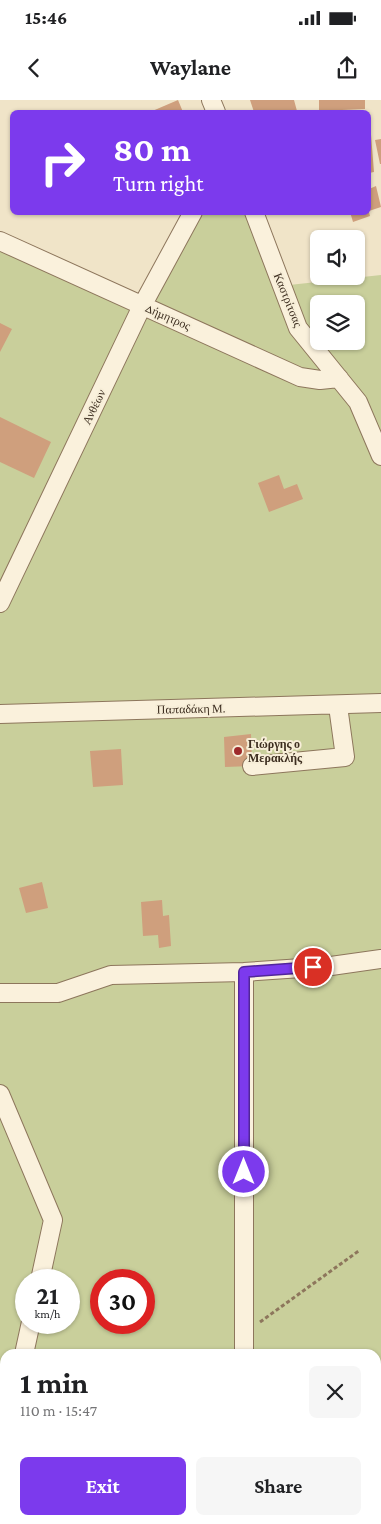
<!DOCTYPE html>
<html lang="en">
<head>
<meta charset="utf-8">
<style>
	body { margin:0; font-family:"Crimson Pro",serif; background:#f6f6f6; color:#202124; height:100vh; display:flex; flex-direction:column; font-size:19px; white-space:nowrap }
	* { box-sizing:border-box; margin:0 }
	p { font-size:16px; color:#757577 }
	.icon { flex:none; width:28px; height:28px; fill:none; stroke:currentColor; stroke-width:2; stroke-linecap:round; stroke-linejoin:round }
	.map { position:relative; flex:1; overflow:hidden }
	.details { position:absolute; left:0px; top:1249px; width:381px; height:176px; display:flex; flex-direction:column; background:#fff; border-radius:15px 15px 0 0; box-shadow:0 1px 4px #0004 }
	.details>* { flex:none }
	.banner { position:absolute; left:10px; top:10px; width:361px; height:105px; border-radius:8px; box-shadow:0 1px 4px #0004; background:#7c3aed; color:#fff; overflow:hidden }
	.buttons { position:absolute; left:310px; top:130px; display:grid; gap:10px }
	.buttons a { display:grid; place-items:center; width:55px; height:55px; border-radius:8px; background:#fff; box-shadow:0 1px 4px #0004; font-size:25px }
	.speed { position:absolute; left:15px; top:1169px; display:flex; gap:10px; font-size:25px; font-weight:700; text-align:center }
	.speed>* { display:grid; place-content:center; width:65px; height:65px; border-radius:50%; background:#fff; box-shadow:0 1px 4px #0004; line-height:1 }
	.speed small { font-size:12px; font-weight:400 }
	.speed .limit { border:8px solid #d22; background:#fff; color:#111 }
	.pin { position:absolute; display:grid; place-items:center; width:42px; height:42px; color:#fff; margin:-21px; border:2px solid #fff; border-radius:50%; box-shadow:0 1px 5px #0007 }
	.me { position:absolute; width:55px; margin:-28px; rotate:0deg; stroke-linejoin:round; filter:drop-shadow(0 0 4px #0008) }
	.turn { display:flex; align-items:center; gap:18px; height:105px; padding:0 20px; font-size:22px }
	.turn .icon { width:65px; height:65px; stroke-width:2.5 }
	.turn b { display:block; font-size:35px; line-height:42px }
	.round { display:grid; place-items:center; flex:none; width:52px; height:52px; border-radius:8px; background:#f6f6f6 }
	.headline { display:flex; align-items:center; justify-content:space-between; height:85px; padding:0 20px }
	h1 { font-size:30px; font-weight:700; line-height:38px }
	.primary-button { display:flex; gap:10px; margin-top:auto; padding:10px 20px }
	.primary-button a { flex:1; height:58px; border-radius:8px; background:#7c3aed; color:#fff; font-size:20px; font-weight:700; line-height:58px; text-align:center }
	.primary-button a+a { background:#f6f6f6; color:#202124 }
	.status { display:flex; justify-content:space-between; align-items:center; height:35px; padding:0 25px; background:#fff; direction:ltr }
	.status svg { height:14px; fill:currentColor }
	header { display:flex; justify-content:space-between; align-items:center; height:65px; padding:0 20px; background:#fff; font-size:22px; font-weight:700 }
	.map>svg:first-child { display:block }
	.green { fill:#c9cf9b; fill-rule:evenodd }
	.building { fill:#cf9f7d }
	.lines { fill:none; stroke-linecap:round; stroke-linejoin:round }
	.minor-casing { stroke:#8d765c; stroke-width:20 }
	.path { stroke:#8d765c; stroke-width:3; stroke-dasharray:4 2.5; stroke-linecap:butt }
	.minor { stroke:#faf1dc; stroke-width:18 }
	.route-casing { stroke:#51269a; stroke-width:12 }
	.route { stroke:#7c3aed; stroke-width:9 }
	.poi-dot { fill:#9e2a2b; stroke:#f7eed8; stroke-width:2 }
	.labels { text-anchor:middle; stroke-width:4; stroke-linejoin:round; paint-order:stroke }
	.street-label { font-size:12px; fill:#3d2e20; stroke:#f7eed8 }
	.poi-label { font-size:12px; font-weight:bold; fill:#3d2e20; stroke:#f7eed8; text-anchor:start }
</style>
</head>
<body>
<div class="status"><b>15:46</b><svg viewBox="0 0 49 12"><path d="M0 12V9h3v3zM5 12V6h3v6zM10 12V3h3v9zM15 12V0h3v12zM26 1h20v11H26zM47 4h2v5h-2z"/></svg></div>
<header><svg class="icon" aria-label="back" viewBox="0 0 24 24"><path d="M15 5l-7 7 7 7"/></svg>Waylane<svg class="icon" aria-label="share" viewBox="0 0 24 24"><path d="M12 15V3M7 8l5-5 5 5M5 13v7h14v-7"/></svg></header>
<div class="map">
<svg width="381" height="1424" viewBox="0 0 381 1424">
	<rect width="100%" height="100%" fill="#f0e4c8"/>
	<path class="green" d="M194,113H252L280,186L381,175V1424H0V136L144,204ZM319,204H356V241H319ZM26,1180H69V1222H26ZM101,1180H144V1222H101ZM5,1254H376V1420H5Z"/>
	<path class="building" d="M178,0L183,12H150Z
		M250,0H294L297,11L254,12Z
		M319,0H365V9L319,11Z
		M369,22H370L374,72L369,73Z
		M381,39V64H380L375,40Z
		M376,86L381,107L369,111V89Z
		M350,112H369L370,116L353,122Z
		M0,223L12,229L0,252Z
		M0,317L51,342L34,378L0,362Z
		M279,375L284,389L297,384L303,399L269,412L258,383Z
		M251,634L252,666L225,667L224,637Z
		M121,649L123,685L93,687L90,651Z
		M42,782L48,808L26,813L19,788Z
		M162,800L163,816L169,815L171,846L159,848L158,835L143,836L141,802Z"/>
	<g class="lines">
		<g class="minor-casing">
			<path id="minor" d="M211,0L216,12
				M254,112L298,228L358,302L381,356
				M0,141L300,277L320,280L339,278
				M0,503L142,206L193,112
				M0,614L381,603
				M252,666L345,657L338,606
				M244,872V1254
				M0,893H58L111,875L244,872L331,866L381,859
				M0,994L53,1120L40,1180
				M24,1254L31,1222
				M0,1285L5,1286
				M0,1312L5,1305
				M240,1424V1420"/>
		</g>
		<path class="path" d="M260,1222L360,1150
			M376,1417L381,1408
			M373,1424L375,1420"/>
		<use href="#minor" class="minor"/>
	</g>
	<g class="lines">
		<g class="route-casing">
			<path id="route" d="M244,1072V872L313,867"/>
		</g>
		<use href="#route" class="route"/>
	</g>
	<circle class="poi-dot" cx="238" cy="651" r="5"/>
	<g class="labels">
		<g class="street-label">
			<text transform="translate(288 200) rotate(68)" y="4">Καστρίτσας</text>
			<text transform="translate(168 217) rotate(24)" y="4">Δήμητρος</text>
			<text transform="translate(94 307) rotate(-64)" y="4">Ανθέων</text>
			<text transform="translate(191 609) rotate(-1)" y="4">Παπαδάκη Μ.</text>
		</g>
		<g class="poi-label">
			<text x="248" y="648">Γιώργης ο<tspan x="248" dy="14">Μερακλής</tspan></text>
		</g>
	</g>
</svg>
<div class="buttons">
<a><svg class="icon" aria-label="sound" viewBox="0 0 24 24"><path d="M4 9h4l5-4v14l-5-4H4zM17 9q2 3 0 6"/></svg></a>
<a><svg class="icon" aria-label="layers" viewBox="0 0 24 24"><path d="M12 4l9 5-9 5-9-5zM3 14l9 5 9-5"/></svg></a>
</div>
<div class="speed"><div>21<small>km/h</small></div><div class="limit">30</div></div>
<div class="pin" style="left:313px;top:867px;background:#d93025"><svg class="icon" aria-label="arrive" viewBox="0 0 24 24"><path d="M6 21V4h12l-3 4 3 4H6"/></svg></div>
<svg class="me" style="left:244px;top:1072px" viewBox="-20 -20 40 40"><circle r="17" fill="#7c3aed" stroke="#fff" stroke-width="3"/><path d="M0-11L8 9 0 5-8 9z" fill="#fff"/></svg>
<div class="banner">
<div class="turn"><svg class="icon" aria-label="right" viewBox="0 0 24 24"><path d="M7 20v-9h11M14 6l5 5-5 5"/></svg><div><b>80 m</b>Turn right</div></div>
</div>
<section class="details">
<div class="headline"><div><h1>1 min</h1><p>110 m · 15:47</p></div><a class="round"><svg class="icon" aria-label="close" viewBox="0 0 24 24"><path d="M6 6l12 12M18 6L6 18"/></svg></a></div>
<div class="primary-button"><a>Exit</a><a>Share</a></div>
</section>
</div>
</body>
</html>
